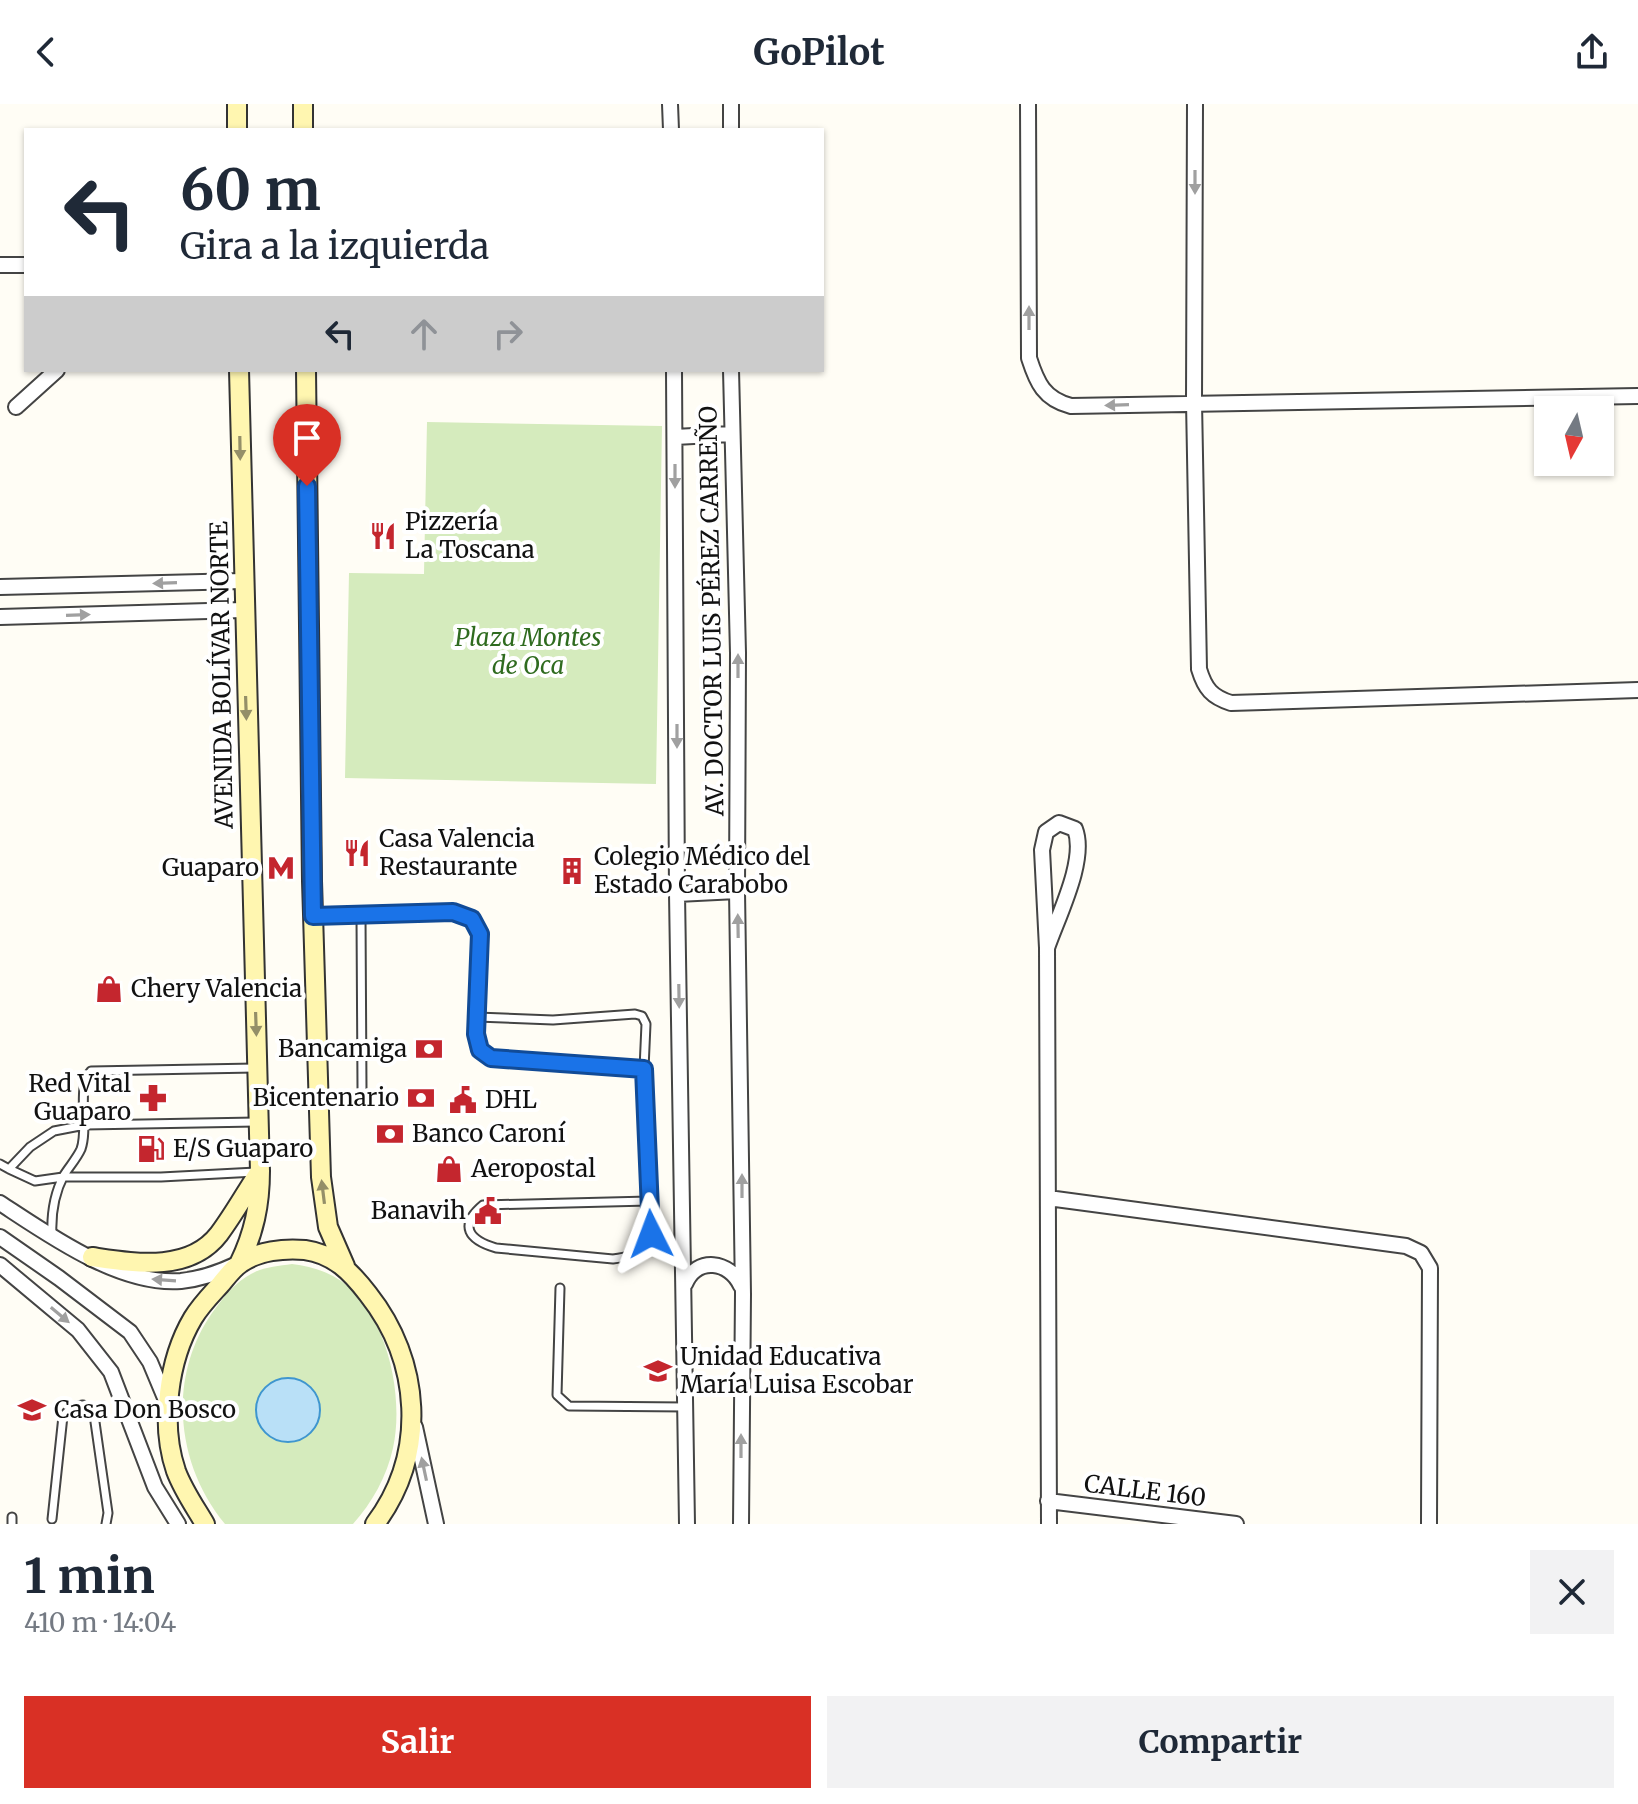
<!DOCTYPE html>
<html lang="es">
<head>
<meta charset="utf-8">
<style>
	body { margin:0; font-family:Merriweather,serif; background:#f2f2f3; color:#1f2937; height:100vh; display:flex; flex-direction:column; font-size:30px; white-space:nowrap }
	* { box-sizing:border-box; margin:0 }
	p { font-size:26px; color:#747a83 }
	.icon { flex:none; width:44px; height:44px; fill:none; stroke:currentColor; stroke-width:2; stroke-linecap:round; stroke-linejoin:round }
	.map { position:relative; height:1420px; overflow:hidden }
	.drawer { display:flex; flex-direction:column; background:#fff; flex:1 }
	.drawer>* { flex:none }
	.top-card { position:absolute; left:24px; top:24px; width:800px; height:244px; border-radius:0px; box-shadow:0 2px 6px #0004; background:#fff; color:#1f2937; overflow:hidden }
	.needle { width:52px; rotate:188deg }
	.buttons { position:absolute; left:1534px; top:292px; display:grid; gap:16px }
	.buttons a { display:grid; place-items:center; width:80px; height:80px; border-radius:0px; background:#fff; box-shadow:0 2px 6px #0004; font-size:40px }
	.pin { position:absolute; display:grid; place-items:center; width:68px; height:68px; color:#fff; margin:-82px -34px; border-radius:50% 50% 50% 0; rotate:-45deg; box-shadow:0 0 8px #0007 }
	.pin .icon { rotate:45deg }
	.me { position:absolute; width:88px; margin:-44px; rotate:357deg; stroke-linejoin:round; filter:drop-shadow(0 0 6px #0008) }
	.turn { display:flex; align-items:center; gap:28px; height:168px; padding:0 24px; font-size:36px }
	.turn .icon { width:104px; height:104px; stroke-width:2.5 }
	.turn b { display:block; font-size:56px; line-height:68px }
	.lanes { display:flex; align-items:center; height:76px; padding:0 24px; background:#0003; justify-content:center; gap:40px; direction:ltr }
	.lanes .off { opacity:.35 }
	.round { display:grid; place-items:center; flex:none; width:84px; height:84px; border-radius:0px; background:#f2f2f3 }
	.headline { display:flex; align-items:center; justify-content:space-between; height:136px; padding:0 24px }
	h1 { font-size:48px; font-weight:700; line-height:60px }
	.cta { display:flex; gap:16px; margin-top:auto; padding:16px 24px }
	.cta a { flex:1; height:92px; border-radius:0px; background:#d93025; color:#fff; font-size:32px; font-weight:700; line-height:92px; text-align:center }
	.cta a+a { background:#f2f2f3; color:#1f2937 }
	header { display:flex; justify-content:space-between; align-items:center; height:104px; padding:0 24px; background:#fff; font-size:36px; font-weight:700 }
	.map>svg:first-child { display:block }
	.green { fill:#d5ebbd }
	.water { fill:#b9e0f7; stroke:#3f96cf; stroke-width:2 }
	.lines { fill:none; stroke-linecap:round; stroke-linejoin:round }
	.lane-casing { stroke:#444; stroke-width:11 }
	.street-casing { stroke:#444; stroke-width:18 }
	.secondary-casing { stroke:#333; stroke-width:22 }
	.lane { stroke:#fff; stroke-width:7 }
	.street { stroke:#fff; stroke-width:14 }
	.secondary { stroke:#fff6b0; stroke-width:18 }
	.oneway { fill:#a0a0a0 }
	.oneway2 { fill:#948f68 }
	.route-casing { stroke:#114b97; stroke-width:20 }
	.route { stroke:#1a73e8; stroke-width:14 }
	.labels { text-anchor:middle; stroke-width:8; stroke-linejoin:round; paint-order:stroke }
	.poi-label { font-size:24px; fill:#111; stroke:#fff; text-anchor:start }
	.street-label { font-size:24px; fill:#111; stroke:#fff }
	.park-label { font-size:24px; font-style:italic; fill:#2f6b1f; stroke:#fff }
</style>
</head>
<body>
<header><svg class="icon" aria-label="back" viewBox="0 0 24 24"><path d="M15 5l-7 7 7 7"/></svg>GoPilot<svg class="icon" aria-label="share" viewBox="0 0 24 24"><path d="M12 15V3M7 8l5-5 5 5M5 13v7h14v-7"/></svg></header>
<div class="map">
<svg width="1638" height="1420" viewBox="0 0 1638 1420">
	<rect width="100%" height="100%" fill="#fffdf5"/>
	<path class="green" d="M427,318L662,322L656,680L345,674L349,469L424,470Z
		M292,1160C307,1162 320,1165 333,1172C386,1201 405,1290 393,1344C387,1372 372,1399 353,1420H225C176,1361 167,1274 212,1209C222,1195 235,1178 251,1170C263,1163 278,1162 292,1160Z"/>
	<path class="water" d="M256 1306a32 32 0 1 1 64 0a32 32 0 1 1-64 0Z"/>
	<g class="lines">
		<g class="lane-casing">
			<path id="lane" d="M313,812L453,808L472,815L480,830L476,930L480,946L491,954L644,965L651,1112C651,1143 644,1151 613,1155L496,1144C469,1136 458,1122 483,1101L649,1097
				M361,812L362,984
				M477,913L553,916L635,910L642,912L646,920L644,965
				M0,1060L9,1065L30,1043L54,1027L85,1021L256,1018
				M9,1065L35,1077L63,1073H161L256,1068
				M52,1131C51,1110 54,1090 64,1071C69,1063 77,1054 81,1045C89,1023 76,982 91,967L255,964
				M560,1184L557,1291L569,1302L686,1303
				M12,1413V1420
				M52,1415L63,1312L72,1303L83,1301L94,1311L108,1409L106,1420"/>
		</g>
		<g class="street-casing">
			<path id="street" d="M670,0L671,26
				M731,0V26
				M1028,0L1029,254C1037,279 1044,295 1071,302L1638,292
				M1195,0L1194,298L1199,565C1205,585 1212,593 1231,599L1638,586
				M0,161H26
				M674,266L677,790L687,1420
				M731,266L738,549L737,787L743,1190L741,1420
				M16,303L57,266
				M675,333L731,330
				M0,483L243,477
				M0,513L243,506
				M677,790L737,787
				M1047,844C1058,812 1087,756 1075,725L1059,719L1046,728L1042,746L1047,844L1049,1420
				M1048,1094L1406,1142L1421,1149L1430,1164L1429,1420
				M0,1099C49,1131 120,1182 181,1177C200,1175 218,1169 235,1161
				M0,1133L59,1174L130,1228L150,1258L168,1301
				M0,1161L78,1226L111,1268L155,1383L178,1420
				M685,1180C697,1152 730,1157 741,1182
				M415,1323L436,1420
				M1048,1397L1236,1420"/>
		</g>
		<g class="secondary-casing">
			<path id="secondary" d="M237,0V26
				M303,0V26
				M239,266L260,1067C260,1101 254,1129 239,1160
				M306,266L312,777L321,1073L328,1123L345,1162
				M92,1153C134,1159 189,1169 219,1130C234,1110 246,1088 260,1067
				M205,1420C195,1403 183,1386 176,1367C160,1320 168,1256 193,1214C201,1201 210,1192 220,1181C226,1174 233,1164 241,1159C258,1147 284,1144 305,1146C334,1150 351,1168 368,1190C421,1257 428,1349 375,1420"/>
		</g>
		<use href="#lane" class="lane"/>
		<use href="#street" class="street"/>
		<use href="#secondary" class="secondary"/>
	</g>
	<defs><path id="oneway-solid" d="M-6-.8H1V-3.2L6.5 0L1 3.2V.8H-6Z" transform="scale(2)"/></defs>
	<g class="oneway">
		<use href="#oneway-solid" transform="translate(1195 78) rotate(90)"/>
		<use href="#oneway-solid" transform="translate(1029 214) rotate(-90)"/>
		<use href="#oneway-solid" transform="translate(1117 301) rotate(178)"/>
		<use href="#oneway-solid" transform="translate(675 372) rotate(90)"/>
		<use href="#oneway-solid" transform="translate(165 479) rotate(178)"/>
		<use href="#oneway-solid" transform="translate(78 511) rotate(-2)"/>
		<use href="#oneway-solid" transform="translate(738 562) rotate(-90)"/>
		<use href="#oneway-solid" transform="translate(677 632) rotate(90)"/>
		<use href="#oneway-solid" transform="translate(738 822) rotate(-91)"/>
		<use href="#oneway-solid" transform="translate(679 892) rotate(89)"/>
		<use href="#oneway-solid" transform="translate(742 1082) rotate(-90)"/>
		<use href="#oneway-solid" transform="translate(164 1176) rotate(-176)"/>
		<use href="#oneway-solid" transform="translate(60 1211) rotate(40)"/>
		<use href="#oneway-solid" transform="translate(741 1342) rotate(-90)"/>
		<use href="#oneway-solid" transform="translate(424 1365) rotate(-102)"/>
	</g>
	<g class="oneway2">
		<use href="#oneway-solid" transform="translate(240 344) rotate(89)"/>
		<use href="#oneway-solid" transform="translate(246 604) rotate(88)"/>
		<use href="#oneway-solid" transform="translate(256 920) rotate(88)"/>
		<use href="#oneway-solid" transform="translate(323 1088) rotate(-97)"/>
	</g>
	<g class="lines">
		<g class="route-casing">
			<path id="route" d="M307,382L313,812L453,808L472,815L480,830L476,930L480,946L491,954L644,965L651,1130"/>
		</g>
		<use href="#route" class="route"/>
	</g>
	<defs>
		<g id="restaurant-bare" transform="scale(2.16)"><path d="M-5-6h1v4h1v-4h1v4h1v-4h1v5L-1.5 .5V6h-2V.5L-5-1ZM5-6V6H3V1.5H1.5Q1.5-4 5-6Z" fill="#c4262e" stroke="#fff" stroke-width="2.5" paint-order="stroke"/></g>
		<g id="metro-bare" transform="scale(2.16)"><path d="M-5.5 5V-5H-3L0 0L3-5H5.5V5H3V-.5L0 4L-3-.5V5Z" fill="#c4262e" stroke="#fff" stroke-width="2.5" paint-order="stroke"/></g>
		<g id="building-bare" transform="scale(2.16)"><path d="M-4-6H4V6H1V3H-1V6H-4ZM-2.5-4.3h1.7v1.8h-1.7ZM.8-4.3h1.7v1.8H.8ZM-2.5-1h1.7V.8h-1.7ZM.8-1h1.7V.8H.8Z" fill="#c4262e" stroke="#fff" stroke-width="2.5" paint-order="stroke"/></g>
		<g id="shop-bare" transform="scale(2.16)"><path d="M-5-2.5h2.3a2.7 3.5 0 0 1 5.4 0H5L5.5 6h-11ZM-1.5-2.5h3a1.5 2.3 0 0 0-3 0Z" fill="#c4262e" stroke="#fff" stroke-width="2.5" paint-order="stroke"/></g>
		<g id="bank-bare" transform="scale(2.16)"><path d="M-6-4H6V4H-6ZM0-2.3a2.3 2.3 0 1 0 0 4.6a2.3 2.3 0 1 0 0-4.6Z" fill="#c4262e" stroke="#fff" stroke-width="2.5" paint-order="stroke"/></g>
		<g id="pharmacy-bare" transform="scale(2.16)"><path d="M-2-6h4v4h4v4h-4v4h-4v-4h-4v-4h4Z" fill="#c4262e" stroke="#fff" stroke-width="2.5" paint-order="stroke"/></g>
		<g id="civic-bare" transform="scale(2.16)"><path d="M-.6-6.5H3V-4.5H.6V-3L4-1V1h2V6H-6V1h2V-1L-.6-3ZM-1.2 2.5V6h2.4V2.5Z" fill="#c4262e" stroke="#fff" stroke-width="2.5" paint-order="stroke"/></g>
		<g id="fuel-bare" transform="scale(2.16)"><path d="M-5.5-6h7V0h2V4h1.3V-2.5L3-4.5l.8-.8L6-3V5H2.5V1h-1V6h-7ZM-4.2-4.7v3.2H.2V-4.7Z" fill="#c4262e" stroke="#fff" stroke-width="2.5" paint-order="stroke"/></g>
		<g id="school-bare" transform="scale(2.16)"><path d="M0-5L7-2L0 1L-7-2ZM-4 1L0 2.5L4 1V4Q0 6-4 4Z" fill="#c4262e" stroke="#fff" stroke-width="2.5" paint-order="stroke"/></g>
	</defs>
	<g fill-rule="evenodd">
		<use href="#restaurant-bare" x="383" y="432"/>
		<use href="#restaurant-bare" x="357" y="749"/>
		<use href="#metro-bare" x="281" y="764"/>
		<use href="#building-bare" x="572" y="767"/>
		<use href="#shop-bare" x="109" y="885"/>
		<use href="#bank-bare" x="429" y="945"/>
		<use href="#pharmacy-bare" x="153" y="994"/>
		<use href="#bank-bare" x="421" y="994"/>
		<use href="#civic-bare" x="463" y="996"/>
		<use href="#bank-bare" x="390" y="1030"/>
		<use href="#fuel-bare" x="151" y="1045"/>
		<use href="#shop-bare" x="449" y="1065"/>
		<use href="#civic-bare" x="488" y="1107"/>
		<use href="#school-bare" x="658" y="1267"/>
		<use href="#school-bare" x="32" y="1306"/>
	</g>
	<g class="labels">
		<g class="poi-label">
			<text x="405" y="426">Pizzería<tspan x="405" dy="28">La Toscana</tspan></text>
			<text x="379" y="743">Casa Valencia<tspan x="379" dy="28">Restaurante</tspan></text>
			<text x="594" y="761">Colegio Médico del<tspan x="594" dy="28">Estado Carabobo</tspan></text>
			<text x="259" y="772" text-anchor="end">Guaparo</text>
			<text x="131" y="893">Chery Valencia</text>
			<text x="407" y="953" text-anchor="end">Bancamiga</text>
			<text x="131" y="988" text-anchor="end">Red Vital<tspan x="131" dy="28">Guaparo</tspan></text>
			<text x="399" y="1002" text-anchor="end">Bicentenario</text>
			<text x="485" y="1004">DHL</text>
			<text x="412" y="1038">Banco Caroní</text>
			<text x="173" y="1053">E/S Guaparo</text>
			<text x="471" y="1073">Aeropostal</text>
			<text x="466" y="1115" text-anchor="end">Banavih</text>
			<text x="680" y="1261">Unidad Educativa<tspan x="680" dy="28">María Luisa Escobar</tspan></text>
			<text x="54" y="1314">Casa Don Bosco</text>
		</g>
		<g class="street-label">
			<text transform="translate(712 507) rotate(-91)" y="8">AV. DOCTOR LUIS PÉREZ CARREÑO</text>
			<text transform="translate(222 571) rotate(-91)" y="8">AVENIDA BOLÍVAR NORTE</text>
			<text transform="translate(1145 1387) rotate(7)" y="8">CALLE 160</text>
		</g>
		<g class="park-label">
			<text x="528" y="542">Plaza Montes<tspan x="528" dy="28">de Oca</tspan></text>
		</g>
	</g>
</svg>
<div class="buttons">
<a><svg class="needle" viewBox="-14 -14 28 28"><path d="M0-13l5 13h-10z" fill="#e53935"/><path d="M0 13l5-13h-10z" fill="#747a83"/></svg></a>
</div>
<div class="pin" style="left:307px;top:382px;background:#d93025"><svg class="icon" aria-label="arrive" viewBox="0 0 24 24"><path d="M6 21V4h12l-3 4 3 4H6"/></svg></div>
<svg class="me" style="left:651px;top:1130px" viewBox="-20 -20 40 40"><path d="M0-17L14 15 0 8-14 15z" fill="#1a73e8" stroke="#fff" stroke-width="4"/></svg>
<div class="top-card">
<div class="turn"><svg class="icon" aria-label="left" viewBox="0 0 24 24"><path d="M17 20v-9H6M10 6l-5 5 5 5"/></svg><div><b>60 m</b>Gira a la izquierda</div></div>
<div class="lanes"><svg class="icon" aria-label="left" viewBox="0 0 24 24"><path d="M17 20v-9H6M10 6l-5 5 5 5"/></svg><svg class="icon off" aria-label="ahead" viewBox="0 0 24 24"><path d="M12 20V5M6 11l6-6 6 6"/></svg><svg class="icon off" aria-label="right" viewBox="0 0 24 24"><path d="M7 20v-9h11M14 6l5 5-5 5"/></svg></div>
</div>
</div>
<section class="drawer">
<div class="headline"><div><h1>1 min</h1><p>410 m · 14:04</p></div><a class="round"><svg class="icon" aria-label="close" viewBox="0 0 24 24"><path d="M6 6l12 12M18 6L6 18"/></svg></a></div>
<div class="cta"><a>Salir</a><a>Compartir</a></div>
</section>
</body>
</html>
